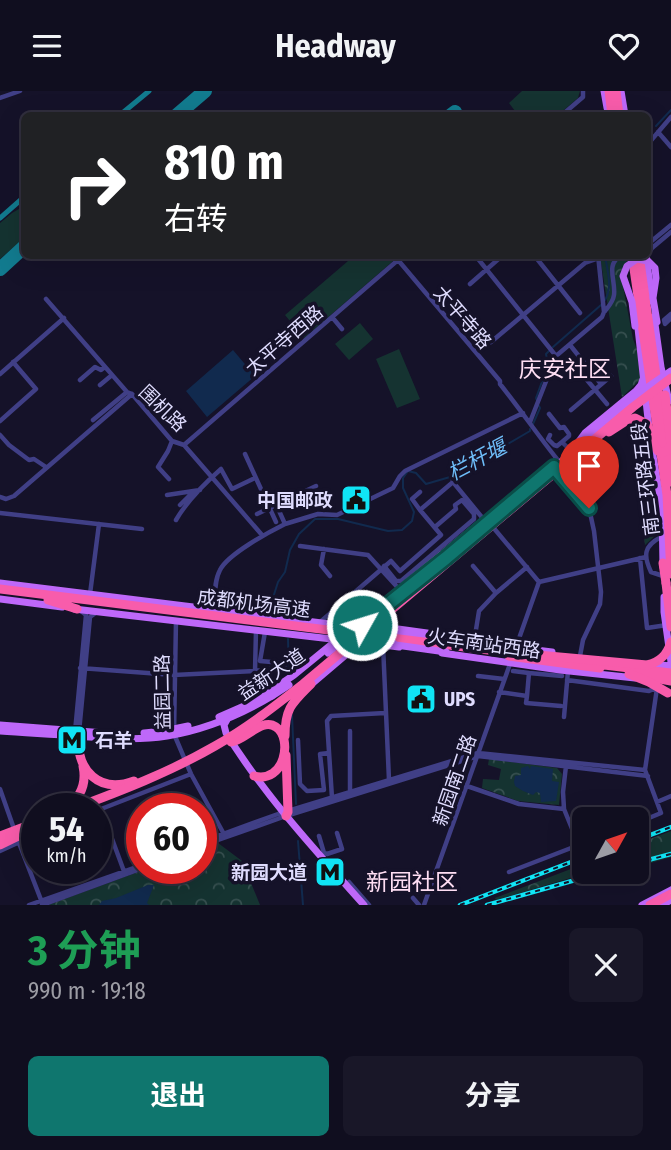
<!DOCTYPE html>
<html lang="zh">
<head>
<meta charset="utf-8">
<style>
	body { margin:0; font-family:"Fira Sans Condensed","Noto Sans SC",sans-serif; background:#191728; color:#f1f3f6; height:100vh; display:flex; flex-direction:column; font-size:26px; white-space:nowrap }
	* { box-sizing:border-box; margin:0 }
	p { font-size:23px; color:#9c9ca4 }
	.icon { flex:none; width:38px; height:38px; fill:none; stroke:currentColor; stroke-width:2; stroke-linecap:round; stroke-linejoin:round }
	.map { position:relative; height:814px; overflow:hidden }
	.drawer { display:flex; flex-direction:column; background:#100e1f; flex:1 }
	.drawer>* { flex:none }
	.hud { position:absolute; left:21px; top:21px; width:630px; height:147px; border-radius:10px; box-shadow:0 7px 28px #0002,0 0 0 2px #302e3d; background:#202124; color:#fff; overflow:hidden }
	.needle { width:46px; rotate:50deg }
	.tools { position:absolute; left:572px; top:716px; display:grid; gap:14px }
	.tools a { display:grid; place-items:center; width:77px; height:77px; border-radius:10px; background:#100e1f; box-shadow:0 7px 28px #0002,0 0 0 2px #302e3d; font-size:35px }
	.speed { position:absolute; left:21px; top:702px; display:flex; gap:14px; font-size:35px; font-weight:700; text-align:center }
	.speed>* { display:grid; place-content:center; width:91px; height:91px; border-radius:50%; background:#100e1f; box-shadow:0 7px 28px #0002,0 0 0 2px #302e3d; line-height:1 }
	.speed small { font-size:18px; font-weight:400 }
	.speed .limit { border:10px solid #d22; background:#fff; color:#111 }
	.pin { position:absolute; display:grid; place-items:center; width:60px; height:60px; color:#fff; margin:-72px -30px; border-radius:50% 50% 50% 0; rotate:-45deg; box-shadow:0 0 7px #0007 }
	.pin .icon { rotate:45deg }
	.me { position:absolute; width:77px; margin:-38px; rotate:51deg; stroke-linejoin:round; filter:drop-shadow(0 0 5px #0008) }
	.turn { display:flex; align-items:center; gap:24px; height:147px; padding:0 28px; font-size:32px }
	.turn .icon { width:91px; height:91px; stroke-width:2.5 }
	.turn b { display:block; font-size:49px; line-height:60px }
	.round { display:grid; place-items:center; flex:none; width:74px; height:74px; border-radius:10px; background:#191728 }
	.head { display:flex; align-items:center; justify-content:space-between; height:119px; padding:0 28px }
	h1 { font-size:42px; font-weight:700; line-height:52px; color:#1e9e55 }
	.action { display:flex; gap:14px; margin-top:auto; padding:14px 28px }
	.action a { flex:1; height:80px; border-radius:10px; background:#0f766e; color:#fff; font-size:28px; font-weight:700; line-height:80px; text-align:center }
	.action a+a { background:#191728; color:#f1f3f6 }
	header { display:flex; justify-content:space-between; align-items:center; height:91px; padding:0 28px; background:#100e1f; font-size:32px; font-weight:700 }
	.map>svg:first-child { display:block }
	.grass { fill:#153331 }
	.park { fill:url(#park-crowns) }
	.water { fill:#112a4e }
	.lines { fill:none; stroke-linecap:round; stroke-linejoin:round }
	.stream { stroke:#112a4e; stroke-width:2 }
	.taxiway { stroke:#127b8f; stroke-width:5 }
	.runway { stroke:#127b8f; stroke-width:14 }
	.minor { stroke:#403f86; stroke-width:4.5 }
	.major { stroke:#be68f9; stroke-width:7 }
	.highway { stroke:#f85cab; stroke-width:9 }
	.rail-casing { stroke:#10e4f5; stroke-width:4.5 }
	.rail { stroke:#151229; stroke-width:2; stroke-dasharray:5; stroke-linecap:butt }
	.major-bridge { stroke:#be68f9; stroke-width:7 }
	.highway-bridge { stroke:#f85cab; stroke-width:9 }
	.route-casing { stroke:#0a4d48; stroke-width:18 }
	.route { stroke:#0f766e; stroke-width:12 }
	.labels { text-anchor:middle; stroke-width:7; stroke-linejoin:round; paint-order:stroke }
	.street-label { font-size:19px; fill:#dfdcfe; stroke:#151229 }
	.poi-label { font-size:19px; font-weight:bold; fill:#dfdcfe; stroke:#151229; text-anchor:end }
	.water-label { font-size:21px; font-style:italic; fill:#6ebdf9; stroke:#151229 }
	.quarter-label { font-size:23px; fill:#fedef3; stroke:#151229 }
</style>
</head>
<body>
<header><svg class="icon" aria-label="menu" viewBox="0 0 24 24"><path d="M4 6h16M4 12h16M4 18h16"/></svg>Headway<svg class="icon" aria-label="heart" viewBox="0 0 24 24"><path d="M12 20l-8-8c-3-5 5-10 8-4 3-6 11-1 8 4z"/></svg></header>
<div class="map">
<svg width="671" height="814" viewBox="0 0 671 814">
	<defs>
		<pattern id="park-crowns" width="20" height="18" patternUnits="userSpaceOnUse" patternTransform="scale(1.75)"><rect width="20" height="18" fill="#153331"/><path d="M2 6a3 3 0 1 1 6 0M12 15a3 3 0 1 1 6 0" fill="none" stroke="#375050"/></pattern>
	</defs>
	<rect width="100%" height="100%" fill="#151229"/>
	<path class="grass" d="M522,0H580L578,7L558,24H518L509,12Z
		M24,115V147L0,168V132L12,122Z
		M355,164L395,165L392,171L304,247L285,224Z
		M360,232L373,248L349,269L335,253Z
		M399,258L420,308L397,317L376,268Z"/>
	<path class="park" d="M600,165H626L627,171L621,185L633,248L637,259L641,288L622,306Z
		M647,352L660,440L645,454L635,356Z
		M489,668L557,677L562,683L559,714L518,710L482,697L483,688L499,689L501,678L488,674Z
		M671,740V766L637,776V753Z
		M218,752L242,770L260,814H48L149,777H201V758Z
		M584,773V780L621,781L576,794L574,786L496,809L495,807Z"/>
	<path class="water" d="M233,259L255,285L207,326L186,300Z
		M528,675L530,678L531,675L553,678L552,690L559,691L556,710L541,711L540,702L536,701L533,704L523,700L515,695L514,691L515,685L521,684V677Z
		M148,794H154L147,812L149,814H99L102,810L116,807Z"/>
	<g class="lines">
		<path class="stream" d="M656,35L671,19
			M648,45L652,40
			M605,164C607,179 613,196 605,209
			M553,256L601,214
			M537,310L536,307L548,274L546,263L549,260
			M533,333L540,317L539,315
			M455,384L530,340V338
			M281,522L272,510L278,491L285,481L290,459L299,443L315,428H338L388,440L402,439L412,430L414,421L403,397V387L408,380L416,382L426,393L450,386
			M288,548L289,583
			M292,624L296,713
			M298,750L303,814"/>
		<path class="taxiway" d="M120,24L149,0
			M446,24L448,22L452,21L455,24
			M0,127L24,106"/>
		<path class="runway" d="M177,24L205,0
			M451,24L455,21
			M0,178L24,156"/>
		<path class="minor" d="M0,7L20,0
			M562,24L583,6V0
			M658,41L671,56
			M648,53L671,26
			M648,153L671,134
			M648,163L652,157L671,141
			M475,164L556,265
			M534,164L580,222
			M398,169L500,290V293C520,318 537,343 557,368
			M470,193L503,164
			M46,208L127,301L132,303L172,350L184,354L262,444
			M605,220C609,215 613,211 614,204C616,189 605,174 621,164
			M671,223L664,229L665,233L671,227
			M332,226L342,238
			M491,251L585,172L599,167
			M570,254L601,293
			M0,283L64,227
			M582,283L607,313
			M80,289L95,276L101,279L105,276
			M100,294L112,284
			M571,319L611,285
			M549,323L560,337L564,336L569,343V345L562,351
			M93,329L127,301
			M0,330L36,298L13,271
			M530,331L556,265L602,226L604,221L598,164
			M0,344L9,354L29,369L34,368L46,376
			M550,344L548,348L554,354L557,355L562,351L569,358
			M184,354L398,169L397,166L399,164
			M245,363L276,431
			M557,379L589,417L594,440L601,501L600,513L583,549L580,565
			M452,381L453,391L485,430
			M169,388L158,376L168,360L172,350
			M420,401L412,408L420,419L453,391
			M167,404L200,399
			M0,406L6,408L14,405L132,303
			M180,414L193,401
			M0,422L142,438
			M257,423L316,395
			M176,429C187,410 205,392 221,378L232,398L255,387
			M285,433L318,423L337,424L393,397L400,385L405,380L523,322
			M492,435L539,491
			M661,446C644,455 643,464 651,481L663,485
			M300,455L368,464L399,498
			M324,458L321,474L330,485
			M640,467L647,537L667,534
			M384,475L396,490H401L474,428V423L462,409L455,414L456,418L435,436
			M473,475L496,502
			M539,491L646,466
			M90,503L99,433
			M214,518C215,505 214,490 220,479C228,463 269,441 285,433L276,413
			M176,529L174,643L191,683L225,745
			M319,532L391,470L400,480L441,444L420,419
			M256,539L255,580L258,607
			M265,541L260,570L283,572L286,563
			M474,551L479,520L496,502L527,476
			M383,554L389,689
			M516,556L539,491
			M80,577L174,584L255,580L285,576
			M513,580L529,582
			M478,585L504,588
			M567,589L649,600L656,597
			M499,601L527,605L529,582L562,585
			M527,605L526,612L561,615
			M564,626L568,580
			M350,640V701
			M75,641L86,524L81,520
			M79,641L90,526L97,521
			M298,649L300,693L307,700L324,699L320,663L329,662
			M566,675L563,701L564,718L579,755
			M467,695L519,713L564,718
			M0,698L19,752L43,814
			M332,707L327,630L331,625L385,622
			M657,711L671,705
			M101,718L125,783
			M96,720L191,683
			M637,732L661,722L645,679L657,597
			M319,745L324,762L327,763L342,758L337,742
			M201,751L278,723L478,662L645,679
			M201,755L286,725L478,665L648,685
			M0,760L37,743
			M509,781L584,752
			M349,791L369,814
			M413,807L419,814
			M29,814L142,774
			M42,814L143,777
			M424,814L510,573"/>
		<path class="major" d="M604,0L607,17
			M621,0L625,24
			M646,164L652,210
			M654,226L661,276L669,310
			M637,228L649,337
			M579,350L585,342L636,300L641,294L643,288
			M651,353L662,417L663,476
			M485,435L608,331
			M0,492L354,536
			M664,506V521L671,571
			M0,508L62,516
			M381,513L486,427
			M384,517L452,463
			M74,518L340,549
			M366,538L552,561
			M352,550L399,556
			M442,562L560,579L635,587
			M651,573L671,575
			M308,596L355,556L365,554
			M219,626L251,612L269,601
			M228,627L224,634L226,642C265,705 315,759 364,814
			M0,634L105,642
			M0,640C25,642 50,643 75,645C106,647 137,650 167,645C204,639 240,624 272,605
			M144,642L164,640L188,635
			M642,814L671,799
			M662,814L671,809"/>
		<path class="highway" d="M609,0L612,24
			M616,0L619,24
			M632,164L667,404L671,483
			M639,164L671,391
			M663,472L666,492
			M0,498L512,562
			M48,509L77,518
			M509,565L600,577
			M596,573L671,582
			M638,584L671,590
			M78,645C77,680 99,703 134,690
			M231,651C246,649 262,626 276,636C293,647 285,693 254,685
			M64,718C80,708 87,694 83,675
			M286,725L288,721L286,664
			M650,814L671,803"/>
		<g class="rail-casing">
			<path id="rail" d="M637,749L671,736
				M637,772L671,763
				M460,814L584,766
				M487,814L607,780"/>
		</g>
		<use href="#rail" class="rail"/>
		<path class="major-bridge" d="M635,235L632,211L623,185L627,175L637,168L648,170L655,177L656,187L653,207L657,231
			M606,329L645,298L671,280
			M427,542L398,538L391,542L389,549L396,554L446,561
			M328,562L384,517
			M269,601L294,584L381,513
			M272,605L289,594"/>
		<path class="highway-bridge" d="M609,341L626,330L635,327L647,333L652,345
			M653,351L658,360L662,362L668,359L671,353L665,304
			M666,492L671,536
			M506,561L647,574C660,571 667,564 671,551
			M629,583L649,591L668,602
			M285,645C285,617 292,612 311,593
			M72,718C121,700 170,681 215,655C247,637 275,615 303,593L633,316L671,287
			M0,745L37,731
			M0,754L37,736"/>
	</g>
	<g class="lines">
		<g class="route-casing">
			<path id="route" d="M362,534L446,467L554,376L589,417"/>
		</g>
		<use href="#route" class="route"/>
	</g>
	<defs>
		<g id="civic-square" transform="scale(1.575)"><rect x="-9" y="-9" width="18" height="18" rx="4" fill="#10e4f5" stroke="#151229"/><path d="M-.6-6.5H3V-4.5H.6V-3L4-1V1h2V6H-6V1h2V-1L-.6-3ZM-1.2 2.5V6h2.4V2.5Z" fill="#111"/></g>
		<g id="metro-square" transform="scale(1.575)"><rect x="-9" y="-9" width="18" height="18" rx="4" fill="#10e4f5" stroke="#151229"/><path d="M-5.5 5V-5H-3L0 0L3-5H5.5V5H3V-.5L0 4L-3-.5V5Z" fill="#111"/></g>
	</defs>
	<g fill-rule="evenodd">
		<use href="#civic-square" x="356" y="409"/>
		<use href="#civic-square" x="421" y="608"/>
		<use href="#metro-square" x="72" y="649"/>
		<use href="#metro-square" x="330" y="781"/>
	</g>
	<g class="labels">
		<g class="street-label">
			<text transform="translate(463 226) rotate(49)" y="7">太平寺路</text>
			<text transform="translate(284 249) rotate(-41)" y="7">太平寺西路</text>
			<text transform="translate(163 317) rotate(44)" y="7">围机路</text>
			<text transform="translate(645 388) rotate(-97)" y="7">南三环路五段</text>
			<text transform="translate(254 512) rotate(7)" y="7">成都机场高速</text>
			<text transform="translate(484 552) rotate(8)" y="7">火车南站西路</text>
			<text transform="translate(271 583) rotate(-34)" y="7">益新大道</text>
			<text transform="translate(162 601) rotate(-91)" y="7">益园二路</text>
			<text transform="translate(454 689) rotate(-71)" y="7">新园南二路</text>
		</g>
		<g class="poi-label">
			<text x="333" y="416">中国邮政</text>
			<text x="444" y="615" text-anchor="start">UPS</text>
			<text x="95" y="656" text-anchor="start">石羊</text>
			<text x="307" y="788">新园大道</text>
		</g>
		<g class="water-label">
			<text transform="translate(477 369) rotate(-28)" y="7">栏杆堰</text>
		</g>
		<g class="quarter-label">
			<text x="565" y="286">庆安社区</text>
			<text x="412" y="799">新园社区</text>
		</g>
	</g>
</svg>
<div class="tools">
<a><svg class="needle" viewBox="-14 -14 28 28"><path d="M0-13l5 13h-10z" fill="#e53935"/><path d="M0 13l5-13h-10z" fill="#9c9ca4"/></svg></a>
</div>
<div class="speed"><div>54<small>km/h</small></div><div class="limit">60</div></div>
<div class="pin" style="left:589px;top:417px;background:#d93025"><svg class="icon" aria-label="arrive" viewBox="0 0 24 24"><path d="M6 21V4h12l-3 4 3 4H6"/></svg></div>
<svg class="me" style="left:362px;top:534px" viewBox="-20 -20 40 40"><circle r="17" fill="#0f766e" stroke="#fff" stroke-width="3"/><path d="M0-11L8 9 0 5-8 9z" fill="#fff"/></svg>
<div class="hud">
<div class="turn"><svg class="icon" aria-label="right" viewBox="0 0 24 24"><path d="M7 20v-9h11M14 6l5 5-5 5"/></svg><div><b>810 m</b>右转</div></div>
</div>
</div>
<section class="drawer">
<div class="head"><div><h1>3 分钟</h1><p>990 m · 19:18</p></div><a class="round"><svg class="icon" aria-label="close" viewBox="0 0 24 24"><path d="M6 6l12 12M18 6L6 18"/></svg></a></div>
<div class="action"><a>退出</a><a>分享</a></div>
</section>
</body>
</html>
